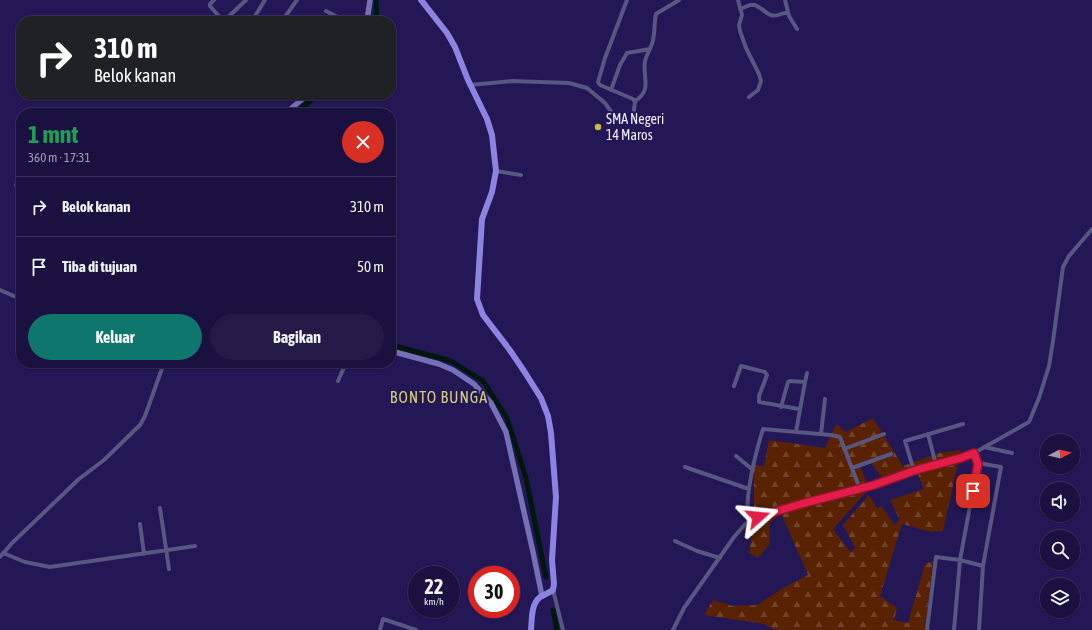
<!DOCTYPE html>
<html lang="id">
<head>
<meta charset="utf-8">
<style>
	body { margin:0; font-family:"Asap Condensed",sans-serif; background:#231a47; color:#f1f3f6; height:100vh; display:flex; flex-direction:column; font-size:15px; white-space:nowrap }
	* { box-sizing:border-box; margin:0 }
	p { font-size:13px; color:#9f9db1 }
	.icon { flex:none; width:22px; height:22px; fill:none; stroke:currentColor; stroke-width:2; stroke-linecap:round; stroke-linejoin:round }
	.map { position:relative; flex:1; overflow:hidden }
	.side { position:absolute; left:16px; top:108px; width:380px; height:260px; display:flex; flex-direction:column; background:#1a1140; border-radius:16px; box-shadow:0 1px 3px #0004,0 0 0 1px #383159 }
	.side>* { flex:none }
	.banner { position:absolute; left:16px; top:16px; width:380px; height:84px; border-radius:16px; box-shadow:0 1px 3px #0004,0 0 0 1px #383159; background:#202124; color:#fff; overflow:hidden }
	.needle { width:26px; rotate:83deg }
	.buttons { position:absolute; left:1040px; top:434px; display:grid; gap:8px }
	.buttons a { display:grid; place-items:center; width:40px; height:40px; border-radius:50%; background:#1a1140; box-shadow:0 1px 3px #0004,0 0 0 1px #383159; font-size:20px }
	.speed { position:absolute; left:408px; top:566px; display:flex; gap:8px; font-size:20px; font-weight:700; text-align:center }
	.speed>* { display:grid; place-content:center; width:52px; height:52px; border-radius:50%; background:#1a1140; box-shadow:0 1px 3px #0004,0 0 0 1px #383159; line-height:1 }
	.speed small { font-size:10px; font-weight:400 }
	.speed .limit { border:6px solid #d22; background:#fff; color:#111 }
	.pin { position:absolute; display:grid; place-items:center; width:34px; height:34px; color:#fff; margin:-17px; border-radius:8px; box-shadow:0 2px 6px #0006 }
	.me { position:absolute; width:44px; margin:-22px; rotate:72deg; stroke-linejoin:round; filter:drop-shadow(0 0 3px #0008) }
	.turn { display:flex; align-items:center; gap:14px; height:84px; padding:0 12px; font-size:18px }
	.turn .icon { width:52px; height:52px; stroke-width:2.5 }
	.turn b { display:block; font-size:28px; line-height:34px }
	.round { display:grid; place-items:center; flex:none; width:42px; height:42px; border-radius:21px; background:#231a47 }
	.headline { display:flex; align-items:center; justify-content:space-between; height:68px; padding:0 12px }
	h1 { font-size:24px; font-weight:700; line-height:30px; color:#1e9e55 }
	.action { display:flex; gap:8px; margin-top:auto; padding:8px 12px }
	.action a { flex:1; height:46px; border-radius:24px; background:#0f766e; color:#fff; font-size:16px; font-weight:700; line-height:46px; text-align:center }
	.action a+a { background:#231a47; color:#f1f3f6 }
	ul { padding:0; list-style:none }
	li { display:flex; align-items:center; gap:12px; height:60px; padding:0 12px; border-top:1px solid #383159 }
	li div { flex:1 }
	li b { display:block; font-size:15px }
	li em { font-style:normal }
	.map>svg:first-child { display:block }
	.forest { fill:url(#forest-firs); fill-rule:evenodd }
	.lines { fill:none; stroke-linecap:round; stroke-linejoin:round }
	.canal { stroke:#00170e; stroke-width:5 }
	.street { stroke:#585682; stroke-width:4 }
	.secondary { stroke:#7570b7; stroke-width:5.5 }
	.primary { stroke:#8c84e0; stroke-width:6 }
	.route-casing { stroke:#92132f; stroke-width:10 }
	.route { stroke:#e11d48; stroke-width:7 }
	.poi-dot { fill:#c4bc3e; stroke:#231755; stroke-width:1.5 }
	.labels { text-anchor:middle; stroke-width:4; stroke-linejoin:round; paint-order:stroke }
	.poi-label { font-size:14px; fill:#ededfd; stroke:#231755; text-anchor:start }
	.quarter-label { font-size:16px; letter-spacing:1px; fill:#d0cc7e; stroke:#231755 }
</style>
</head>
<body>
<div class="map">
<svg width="1092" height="630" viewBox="0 0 1092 630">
	<defs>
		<pattern id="forest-firs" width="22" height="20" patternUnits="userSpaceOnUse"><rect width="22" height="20" fill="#592303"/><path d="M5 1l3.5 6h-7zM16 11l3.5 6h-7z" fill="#714329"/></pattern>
	</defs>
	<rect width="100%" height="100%" fill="#231755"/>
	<path class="forest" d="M873,418L903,466L939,453L961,450L943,531L931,532L902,524L880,596L897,608L894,620L908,623L925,564L933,561L925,630H775L764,624L704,615L713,600L733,606L757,605L783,588L808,575L781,513L770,523L769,545L758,558L749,553L752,536L742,528L754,511V465L764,466L769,440L825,448L836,424L846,432ZM868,459L885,481L916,470L924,489L890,500L900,520L894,525L882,506L877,508L869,495L843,525L855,547L851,553L833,529L865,493L870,490L859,464Z"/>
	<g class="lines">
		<path class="canal" d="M376,0L377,21
			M296,113L317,95
			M391,345L451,361L483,381L507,418L526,478L546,577
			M553,610L557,630"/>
		<path class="street" d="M214,0L210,4V6L223,21
			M627,0L605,58L598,82L600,85L633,99L635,102L633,117
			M738,0L742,15L739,25L740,31L746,48L759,74L761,81L758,90L749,97
			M785,0L789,16L797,29
			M740,9L750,5H755C771,13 767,20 787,12
			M326,11L345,21
			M224,21L246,0
			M252,21L265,0
			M282,21L297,0
			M470,85L512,81L569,83L587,88L605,103L612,113
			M611,90L620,65L627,53L650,49
			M635,101C653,90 642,76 645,61C647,53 652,47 653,40C655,31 654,23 656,14L679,0
			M496,171L521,175
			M21,174L16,185L19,189L21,190
			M0,290L21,299
			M338,381L346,363
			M805,382L807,373
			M734,386L741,366L765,372L767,375L759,396V402L799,409
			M781,407L788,382L790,381L805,382L796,432
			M821,434L825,399
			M928,434L936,465
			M984,447L1012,453
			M844,449L884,434
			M736,456L753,470
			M978,463L1001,467L983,566L979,630
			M685,467L749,489
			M852,468L891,454
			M914,471L905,441L963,424
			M160,508L169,569
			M748,521C745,494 755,455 763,429L831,435L840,437L860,489
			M140,524L144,554
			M675,541L697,551L720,558
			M3,553L25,562L50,567L195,546
			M0,557L12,543L79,479L104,460L140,425L145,416L164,363
			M553,590L563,630
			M380,630L383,619L416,630
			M673,630L684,608L734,537L748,521L801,504L874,485L917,471L961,458L974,453L1029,422L1039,398L1049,366L1053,341L1063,267L1069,256L1092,229
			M927,630L936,557L960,560L983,566
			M954,630L960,560L978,463L974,453"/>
		<path class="secondary" d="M367,21L370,0
			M286,113L307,95
			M391,351L439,364L453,370L474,384L491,403L506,432L533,552L542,596"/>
		<path class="primary" d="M421,0L447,33L455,47L468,80L487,119L492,135L496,171L492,192L482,219L477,299L483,315L509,349L524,371L541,398L548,416L551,433L556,497L552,560L554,584L553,590C549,593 542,595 539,598C531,605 532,620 531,630"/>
	</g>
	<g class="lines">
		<g class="route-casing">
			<path id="route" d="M758,517L801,504L874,485L916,470L961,458L974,453L978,464L973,491"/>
		</g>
		<use href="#route" class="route"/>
	</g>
	<circle class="poi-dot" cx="598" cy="127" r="4"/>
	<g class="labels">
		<g class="poi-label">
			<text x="606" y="124">SMA Negeri<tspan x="606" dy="16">14 Maros</tspan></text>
		</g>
		<g class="quarter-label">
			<text x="439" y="403">BONTO BUNGA</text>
		</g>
	</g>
</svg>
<div class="buttons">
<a><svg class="needle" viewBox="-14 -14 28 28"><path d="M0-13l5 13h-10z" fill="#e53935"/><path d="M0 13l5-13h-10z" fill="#9f9db1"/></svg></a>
<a><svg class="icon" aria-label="sound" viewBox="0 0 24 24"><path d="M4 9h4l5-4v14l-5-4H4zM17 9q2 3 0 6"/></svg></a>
<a><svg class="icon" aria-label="search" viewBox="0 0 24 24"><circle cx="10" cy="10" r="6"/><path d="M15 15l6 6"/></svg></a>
<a><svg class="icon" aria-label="layers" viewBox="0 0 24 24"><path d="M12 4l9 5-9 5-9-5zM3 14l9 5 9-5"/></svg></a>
</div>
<div class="speed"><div>22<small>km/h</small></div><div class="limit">30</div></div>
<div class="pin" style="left:973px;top:491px;background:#d93025"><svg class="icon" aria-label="arrive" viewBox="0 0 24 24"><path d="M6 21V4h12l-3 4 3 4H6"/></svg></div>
<svg class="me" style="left:758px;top:517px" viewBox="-20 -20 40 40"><path d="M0-17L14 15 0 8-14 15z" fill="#e11d48" stroke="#fff" stroke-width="4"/></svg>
<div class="banner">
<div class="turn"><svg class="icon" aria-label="right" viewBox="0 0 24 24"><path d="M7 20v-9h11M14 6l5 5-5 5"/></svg><div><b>310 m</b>Belok kanan</div></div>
</div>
<section class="side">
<div class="headline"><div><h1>1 mnt</h1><p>360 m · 17:31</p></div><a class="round" style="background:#d93025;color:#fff"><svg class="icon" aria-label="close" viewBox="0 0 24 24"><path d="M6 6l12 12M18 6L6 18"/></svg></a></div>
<ul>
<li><svg class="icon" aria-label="right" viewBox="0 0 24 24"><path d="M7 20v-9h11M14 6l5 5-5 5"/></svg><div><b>Belok kanan</b></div><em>310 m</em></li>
<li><svg class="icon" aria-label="arrive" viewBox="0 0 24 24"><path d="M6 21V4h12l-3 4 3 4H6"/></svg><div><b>Tiba di tujuan</b></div><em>50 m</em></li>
</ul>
<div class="action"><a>Keluar</a><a>Bagikan</a></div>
</section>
</div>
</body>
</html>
